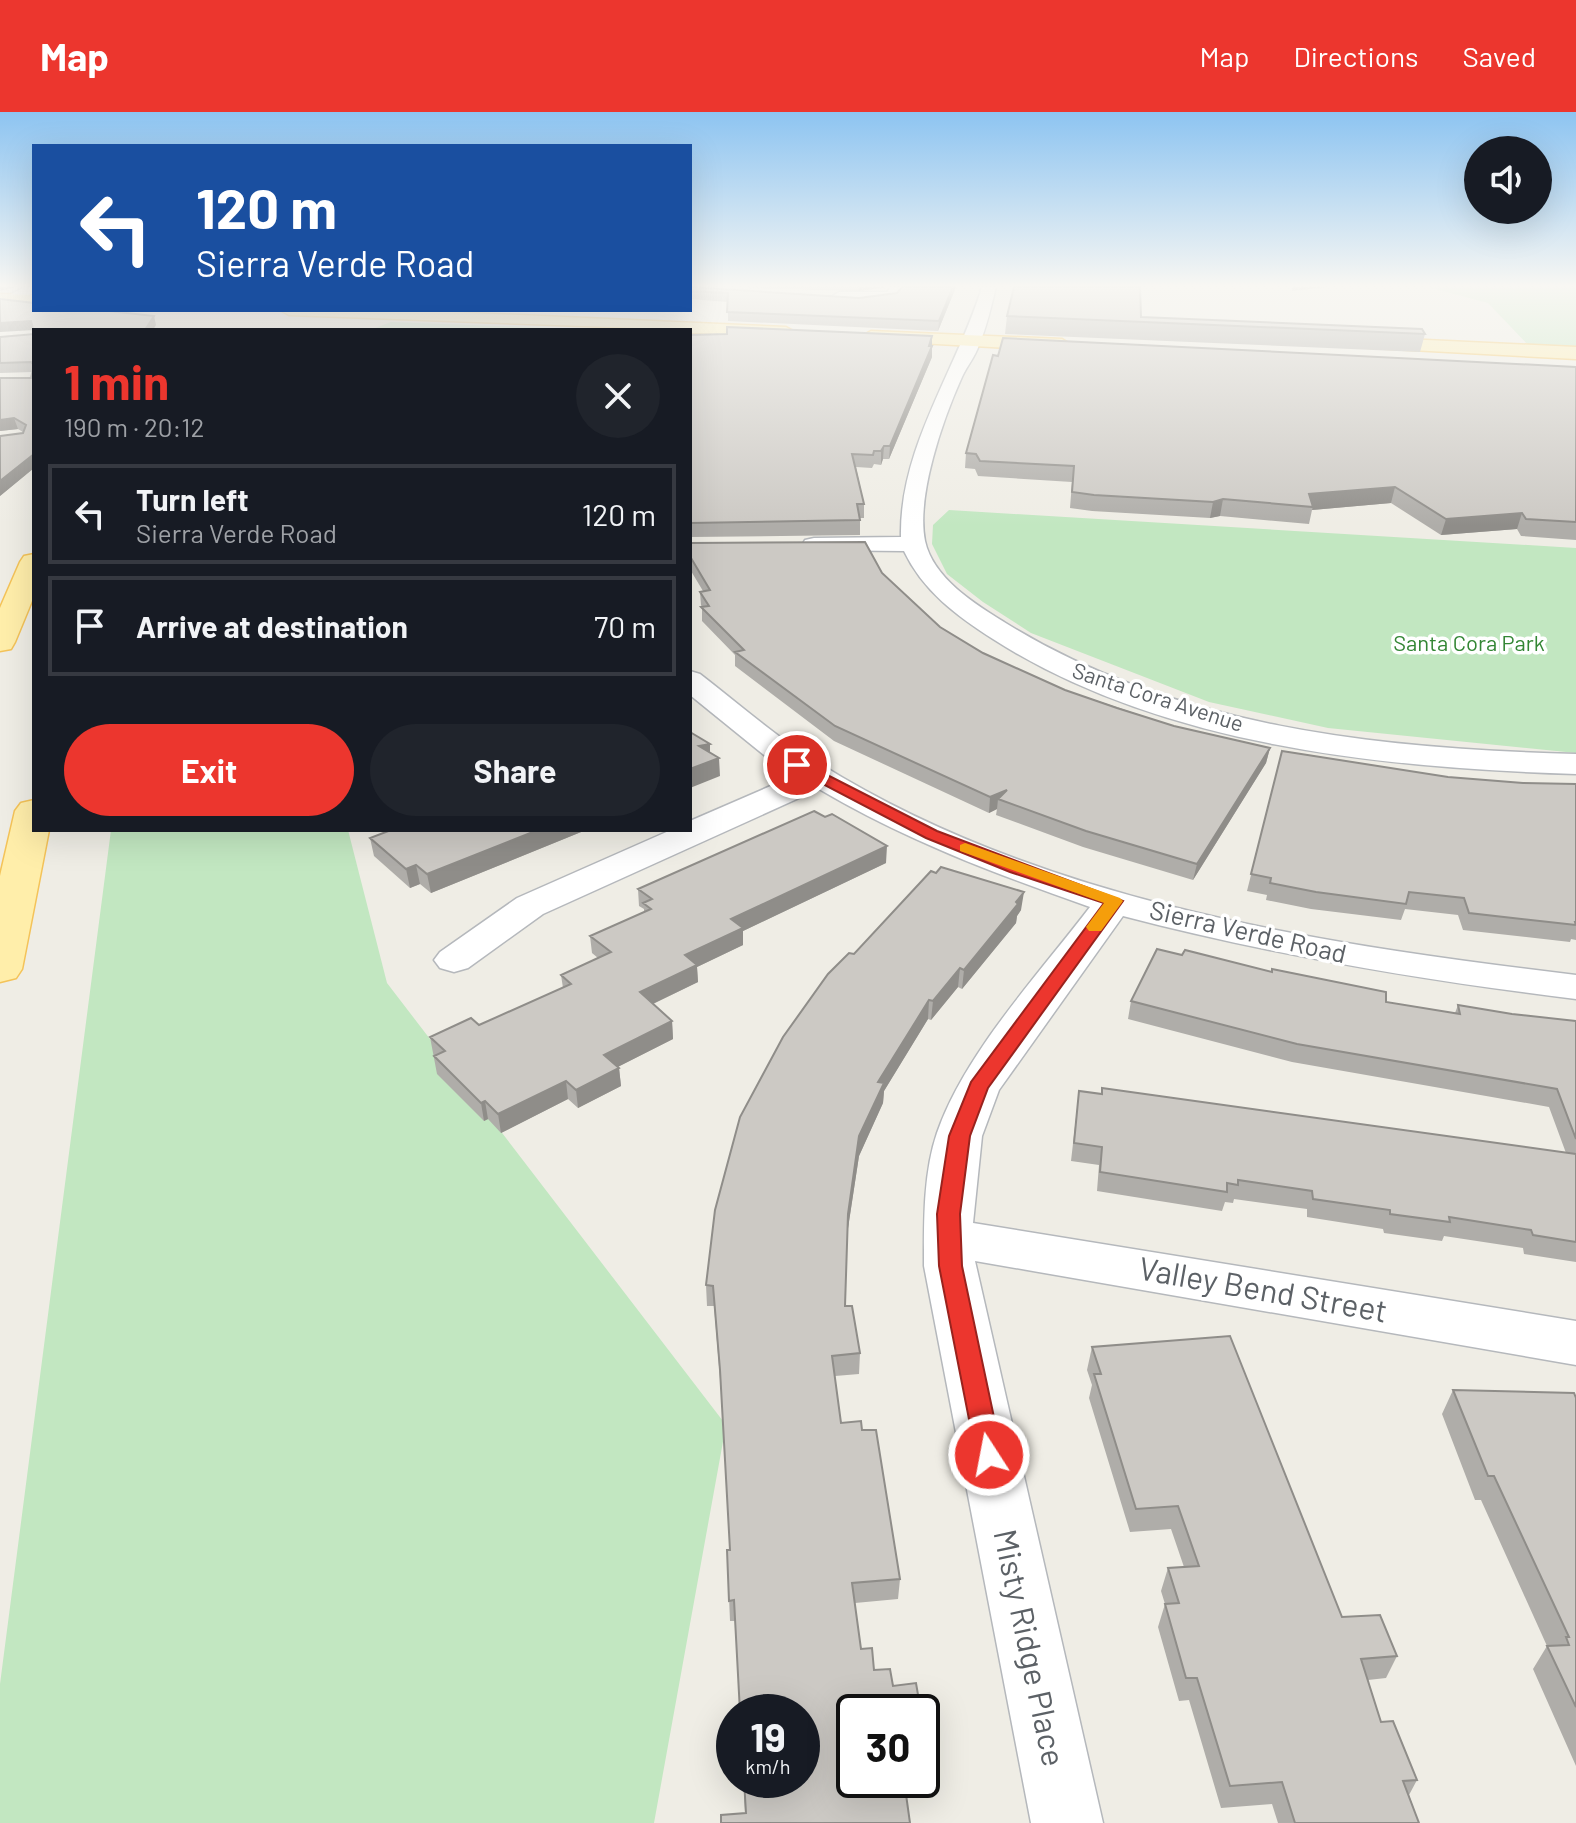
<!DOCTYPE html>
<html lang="en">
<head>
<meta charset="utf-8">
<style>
	body { margin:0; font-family:Barlow,sans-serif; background:#20242c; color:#f1f3f6; height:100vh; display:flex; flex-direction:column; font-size:30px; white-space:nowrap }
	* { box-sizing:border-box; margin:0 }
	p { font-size:26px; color:#9ea1a6 }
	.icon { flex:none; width:44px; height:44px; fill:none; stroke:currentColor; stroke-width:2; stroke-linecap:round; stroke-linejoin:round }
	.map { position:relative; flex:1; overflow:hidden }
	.panel { position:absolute; left:32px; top:216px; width:660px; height:504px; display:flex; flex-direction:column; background:#171b24; border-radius:0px; box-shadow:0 8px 32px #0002 }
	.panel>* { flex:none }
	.hud { position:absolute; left:32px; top:32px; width:660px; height:168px; border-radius:0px; box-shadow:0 8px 32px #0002; background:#1a4fa0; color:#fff; overflow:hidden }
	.fabs { position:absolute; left:1464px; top:24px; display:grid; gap:16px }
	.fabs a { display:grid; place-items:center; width:88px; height:88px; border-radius:50%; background:#171b24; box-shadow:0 8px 32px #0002; font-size:40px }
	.speed { position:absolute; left:716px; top:1582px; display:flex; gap:16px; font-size:40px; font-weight:700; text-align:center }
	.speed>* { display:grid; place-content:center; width:104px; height:104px; border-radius:50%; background:#171b24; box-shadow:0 8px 32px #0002; line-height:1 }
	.speed small { font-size:20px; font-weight:400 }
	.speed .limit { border:4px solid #111; border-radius:12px; background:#fff; color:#111 }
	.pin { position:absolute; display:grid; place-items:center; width:68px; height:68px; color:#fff; margin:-34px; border:4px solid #fff; border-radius:50%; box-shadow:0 2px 8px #0007 }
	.me { position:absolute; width:88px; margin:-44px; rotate:349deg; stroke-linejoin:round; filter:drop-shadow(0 0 6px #0008) }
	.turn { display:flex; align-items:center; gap:28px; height:168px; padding:0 32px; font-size:36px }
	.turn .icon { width:104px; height:104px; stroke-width:2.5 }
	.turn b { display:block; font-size:56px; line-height:68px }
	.round { display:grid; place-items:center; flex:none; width:84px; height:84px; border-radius:42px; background:#20242c }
	.headline { display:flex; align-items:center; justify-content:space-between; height:136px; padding:0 32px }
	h1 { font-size:48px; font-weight:700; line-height:60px; color:#ec362e }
	.primary-button { display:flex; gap:16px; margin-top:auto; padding:16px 32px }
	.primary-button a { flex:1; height:92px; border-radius:48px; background:#ec362e; color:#fff; font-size:32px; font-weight:700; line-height:92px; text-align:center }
	.primary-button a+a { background:#20242c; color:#f1f3f6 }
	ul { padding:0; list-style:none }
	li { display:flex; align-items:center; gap:24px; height:100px; margin:0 16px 12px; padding:0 16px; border:4px solid #363941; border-radius:0px }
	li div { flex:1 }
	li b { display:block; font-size:30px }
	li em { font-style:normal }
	header { display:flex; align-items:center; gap:48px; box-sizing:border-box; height:112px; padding:0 40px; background:#ec362e; color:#fff }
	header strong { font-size:38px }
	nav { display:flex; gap:44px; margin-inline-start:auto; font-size:28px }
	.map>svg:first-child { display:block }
	.green { fill:#c2e7c1 }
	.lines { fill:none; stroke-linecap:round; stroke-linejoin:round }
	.minor-casing { stroke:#b5b8bc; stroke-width:3 }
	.major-casing { stroke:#f4c359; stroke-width:3 }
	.minor { fill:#fff; fill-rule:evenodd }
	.major { fill:#fea; fill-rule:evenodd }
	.wall { fill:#afada9 }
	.shaded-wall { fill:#8f8d89 }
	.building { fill:#ccc9c4; stroke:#8f8d89; stroke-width:2 }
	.route { fill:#ec362e; stroke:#99231e; stroke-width:2 }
	.slow { fill:#f59e0b }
	.labels { text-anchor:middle; stroke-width:7; stroke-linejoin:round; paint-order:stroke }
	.far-park-label { font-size:22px; fill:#338634; stroke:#fff }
	.far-street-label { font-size:22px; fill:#5c6166; stroke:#fff }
	.street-label { font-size:26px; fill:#5c6166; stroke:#fff }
	.near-street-label { font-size:32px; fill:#5c6166; stroke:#fff }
</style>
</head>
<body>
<header>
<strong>Map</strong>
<nav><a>Map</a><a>Directions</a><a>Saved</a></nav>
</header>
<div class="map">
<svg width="1576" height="1711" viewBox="0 0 1576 1711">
	<rect width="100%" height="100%" fill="#efede5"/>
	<path class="green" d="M1428,175H1576V237L1530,235L1488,191Z
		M391,210L607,218H370Z
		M949,398L1576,436V641L1328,616L1209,590L1031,521L983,490L947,462L932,432L933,413Z
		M111,718H348L387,871L726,1313L654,1711H0V1572Z"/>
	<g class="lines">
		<g class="minor-casing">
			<path id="minor" d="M25,175H34V181L9,192L1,187Z
				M891,175H905L891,189L839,190L831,185L839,180H887Z
				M982,175H996C991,195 987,214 979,233C975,245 967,254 962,265C943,307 916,384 925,429C933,466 975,492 1004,510C1174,616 1380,637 1576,642V662C1383,656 1160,634 993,527C957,504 923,479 904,439L805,438L802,433L805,428L814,426L901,425C899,335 957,258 982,175Z
				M690,559L700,562C730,585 760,611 791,633C1017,787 1310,831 1576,863V887C1422,868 1272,843 1123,804L999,978L982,1024L973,1111L1576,1209V1253L975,1149L1103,1711H1031L924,1154C924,1111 923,1062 937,1021C964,942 1039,862 1090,795C996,762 905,728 819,677L543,802L468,856L454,860L440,856L434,848L440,840L517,786L671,718H690V709L796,663L769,647L690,583Z"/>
		</g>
		<g class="major-casing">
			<path id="major" d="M0,182L34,183V193L0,192Z
				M280,198H406L786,215L795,220L786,225L690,221V218L289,203Z
				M871,219L1062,227L1071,233L1062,239L865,228L862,224Z
				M1363,225L1576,235V247L1356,235L1354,231Z
				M34,442V484L15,530L11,537L0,539V496L20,450L24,444Z
				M34,688V718H49L22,857L16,866L0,870V764L15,699L21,691Z"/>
		</g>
		<use href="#minor" class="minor"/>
		<use href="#major" class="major"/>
	</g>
	<path class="wall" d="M690,175L859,186L897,181L902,175H956L938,219L728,209V190L690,187Z
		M734,175H888L859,179Z
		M1007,204L1141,205L1425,222L1420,240L1005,222Z
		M34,222V356L0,384L23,320L18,317L0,319L31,266L32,260L0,261V225Z
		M690,223L932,224V245L889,347H883L881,353L874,352L872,356L856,355L864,392V406H860V423L690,425Z
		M1576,255V428L1521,424L1517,417L1441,423L1391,391L1312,398L1309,412L1220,404L1210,406L1092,399L1070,396L1072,370L978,364L975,357L965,356L966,341Z
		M690,431L882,461L940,515L983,541L1065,578L1174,614L1270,636L1266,651L1193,768L1083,735L996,703L997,697L989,701L834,629L735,554V543L702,509V495L701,493L700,480L703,479L691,459Z
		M1282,639L1448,665L1523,671L1576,672V828L1571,827L1570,830L1463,818L1458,803L1405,797L1401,808L1311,797L1266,788L1267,783L1247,779Z
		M391,718H586L431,781L420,772L410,776L374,744L370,726Z
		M886,751L743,819V833L697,855L698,870L653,892L672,909L673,927L617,955L619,956L621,974L578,996L568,987L501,1021L488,1007L484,1009L437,962L430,925L479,913L563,876L561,863L598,846L592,841L590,824L644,800V797L639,794L638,777Z
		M936,761L1021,798L1017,804L1016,811L962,877L958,875L931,908L928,907L884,979L883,991L859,1044L847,1122L845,1194L860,1241L859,1262L835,1264L841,1311L862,1318L900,1467L898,1487L855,1491L854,1668H922V1609L929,1650L926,1669L905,1671L745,1701L735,1509H730L727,1438H730L721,1279L714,1194H707L706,1173L854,842Z
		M1182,843L1386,890L1455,901L1458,893L1512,902L1576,909V1150L1524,1142L1523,1136L1444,1124L1442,1129L1384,1121L1383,1117L1307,1105V1097L1234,1087L1233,1091L1225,1090L1222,1099L1097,1079L1099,1053L1071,1049L1079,979L1101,982L1102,976L1566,1041L1549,995L1292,950L1128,907L1131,889Z
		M1092,1235L1342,1505L1397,1544L1386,1566L1368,1568L1381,1610L1417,1668L1409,1683L1419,1711H1278L1272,1692L1221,1696L1189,1588L1179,1589L1158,1515L1165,1492L1161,1479L1168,1456L1184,1455L1171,1417L1130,1420L1089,1286L1092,1273L1087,1258Z
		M1453,1278L1576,1286V1654L1533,1557L1547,1534L1481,1388H1475L1442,1302Z"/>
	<path class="shaded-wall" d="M0,175H16L0,179Z
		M859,175H888L859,179Z
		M953,175H956L938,219L939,209Z
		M1292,175H1328L1292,179Z
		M154,204L156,213L153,218H145Z
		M31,209L34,218L0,220V211Z
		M932,224V245L889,347L890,334Z
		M14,306L18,317L0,319V308Z
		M884,334L883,347L881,353V339Z
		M34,342V356L0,384V369Z
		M1395,375L1391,391L1312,398L1313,395L1309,382Z
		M1223,387L1220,404L1210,406L1213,390Z
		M1522,401L1517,417L1441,423L1446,407Z
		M710,632V649L699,634Z
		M1270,636L1266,651L1193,768L1197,752Z
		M719,646L720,664L690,676V657Z
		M1007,678L998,687L997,697L989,701L990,685Z
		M538,718H586L431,781L427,762Z
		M887,734L886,751L743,819V833L697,855L698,870L642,897L640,880L685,843L731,807Z
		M416,753L420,772L410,776L406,757Z
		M1024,780L1021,798L1017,804L1016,811L962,877L964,858Z
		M960,856L958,875L931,908L933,889Z
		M929,888L928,907L884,979L883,991L859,1044L847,1123L848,1102L859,1024L878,970Z
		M672,909L673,927L606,961L604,943Z
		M619,956L621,974L578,996L576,978Z
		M566,969L568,987L501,1021L498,1002Z
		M485,989L488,1007L484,1009L481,991Z"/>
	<path class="building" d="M690,175L859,186L897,181L902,175H953L939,209L727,200L728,181L690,179Z
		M1014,175H1140L1141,205L1422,217L1425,222L1007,204Z
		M0,187L34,191V198H100L154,204L145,218H34V221L31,209L0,211Z
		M727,215L932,224L929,234H932L890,334H884L881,339H874L873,343L852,342L864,392H857L860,408L690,411V223L727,222Z
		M34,222V253L31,250L0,251V225Z
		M1003,226L1576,255V410L1526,407L1522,401L1446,407L1395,375L1309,382L1313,395L1223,387L1213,390L1094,383L1072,380L1074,354L980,349L976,342L966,341L993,243L998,244Z
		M34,253V342L0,369V324L23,321L26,313L14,306L0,308V266H31Z
		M865,430L882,461L940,515L983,541L1065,578L1117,596L1174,614L1270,636L1197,752L1086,719L998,687L1007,678L990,685L835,614L735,540L744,538L701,495L709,494L700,480L710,478L691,446L690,431Z
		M690,620L710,632L699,634L719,646L690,657Z
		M1282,639L1448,665L1523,671L1576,672V810H1575L1576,813L1469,801L1464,786L1409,780L1406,792L1316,780L1270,771L1271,766L1251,762Z
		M814,699L825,705L832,702L887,734L731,807L743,816L685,843L697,853L640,880L672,909L604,943L619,956L576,978L566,969L498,1002L485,989L481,991L434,944L445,939L430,925L471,906L479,913L571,872L561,863L611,840L590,824L651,797L643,791L652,787L638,777Z
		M391,718H538L427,762L416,753L406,757L370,726Z
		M941,755L1024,780L1016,790L1018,792L964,858L960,856L933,889L929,888L878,970L884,971L859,1024L848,1102L845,1194H852L860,1241L832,1244L841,1311L861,1309L862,1318H876L900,1467L852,1471L861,1537L872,1536L874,1558L890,1557L893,1574L916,1571L921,1600H854V1668H904L910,1711H721V1703L746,1701L744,1668H802V1600H740L734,1488L729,1489L727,1438H730L720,1258L713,1174L706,1173L715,1098L740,1005L783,925L828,862L849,841L854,842L931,759L936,761Z
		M1157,837L1182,843L1185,838L1272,860V857L1386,880V890L1460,902L1458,893L1512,902L1576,909V1027L1557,977L1297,932L1131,889Z
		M1102,976L1576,1042V1130L1533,1123L1531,1118L1449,1105L1450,1110L1390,1102V1098L1313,1087L1312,1079L1238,1068V1073L1227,1071V1080L1100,1060L1102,1035L1074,1031L1079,979L1102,982Z
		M1230,1224L1342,1505L1380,1503L1397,1544L1361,1547L1381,1610L1393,1609L1417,1668L1403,1669L1419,1711H1295L1282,1670L1230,1674L1197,1566H1186L1165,1492L1179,1491L1168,1456L1199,1454L1178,1394L1136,1397L1094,1262H1101L1092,1235Z
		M1453,1278L1574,1281L1576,1286V1595L1547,1534L1569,1533L1566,1525H1569L1494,1364H1488Z
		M922,1609L929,1650H922Z"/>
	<linearGradient id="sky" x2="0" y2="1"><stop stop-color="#8dc4f1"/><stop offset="0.42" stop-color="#f8f7f3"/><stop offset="1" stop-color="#f8f7f3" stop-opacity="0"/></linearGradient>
	<rect width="1576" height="414" fill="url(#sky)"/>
	<path class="route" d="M792,650H802L937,719L1123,789L988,976L970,1024L960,1102L962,1154L1002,1343L998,1351L989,1354L979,1351L976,1343L939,1154L937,1102L949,1024L971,970L1104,791L1010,760L926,726L792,656Z"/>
	<path class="slow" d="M965,731L1120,786L1123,789L1101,819H1089L1086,815L1104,791L960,739V733Z"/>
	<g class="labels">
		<g class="far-park-label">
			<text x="1469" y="539">Santa Cora Park</text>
		</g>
		<g class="far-street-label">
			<text transform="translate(1158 585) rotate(18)" y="8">Santa Cora Avenue</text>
		</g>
		<g class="street-label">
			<text transform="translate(1248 820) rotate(13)" y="9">Sierra Verde Road</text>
		</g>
		<g class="near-street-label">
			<text transform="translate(1263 1178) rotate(10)" y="11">Valley Bend Street</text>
			<text transform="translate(1029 1536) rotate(78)" y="11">Misty Ridge Place</text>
		</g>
	</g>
</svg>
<div class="fabs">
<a><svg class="icon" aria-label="sound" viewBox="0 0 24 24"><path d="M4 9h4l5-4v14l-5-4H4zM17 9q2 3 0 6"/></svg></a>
</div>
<div class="speed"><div>19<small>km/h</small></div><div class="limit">30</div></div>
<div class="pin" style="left:797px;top:653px;background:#d93025"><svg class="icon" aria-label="arrive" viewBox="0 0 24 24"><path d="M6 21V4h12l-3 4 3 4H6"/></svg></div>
<svg class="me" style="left:989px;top:1343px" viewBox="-20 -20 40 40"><circle r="17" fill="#ec362e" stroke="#fff" stroke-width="3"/><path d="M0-11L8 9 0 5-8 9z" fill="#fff"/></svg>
<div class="hud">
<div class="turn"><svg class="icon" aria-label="left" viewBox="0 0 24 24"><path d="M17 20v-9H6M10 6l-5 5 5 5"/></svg><div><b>120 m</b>Sierra Verde Road</div></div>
</div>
<section class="panel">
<div class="headline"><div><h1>1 min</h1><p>190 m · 20:12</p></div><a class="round"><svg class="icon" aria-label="close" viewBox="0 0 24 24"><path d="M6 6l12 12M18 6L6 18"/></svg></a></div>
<ul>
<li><svg class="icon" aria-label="left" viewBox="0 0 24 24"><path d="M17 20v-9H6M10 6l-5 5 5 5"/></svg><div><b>Turn left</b><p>Sierra Verde Road</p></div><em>120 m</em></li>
<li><svg class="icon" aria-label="arrive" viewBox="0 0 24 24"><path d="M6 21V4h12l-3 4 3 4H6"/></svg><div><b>Arrive at destination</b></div><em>70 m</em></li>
</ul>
<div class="primary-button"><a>Exit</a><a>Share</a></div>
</section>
</div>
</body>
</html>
